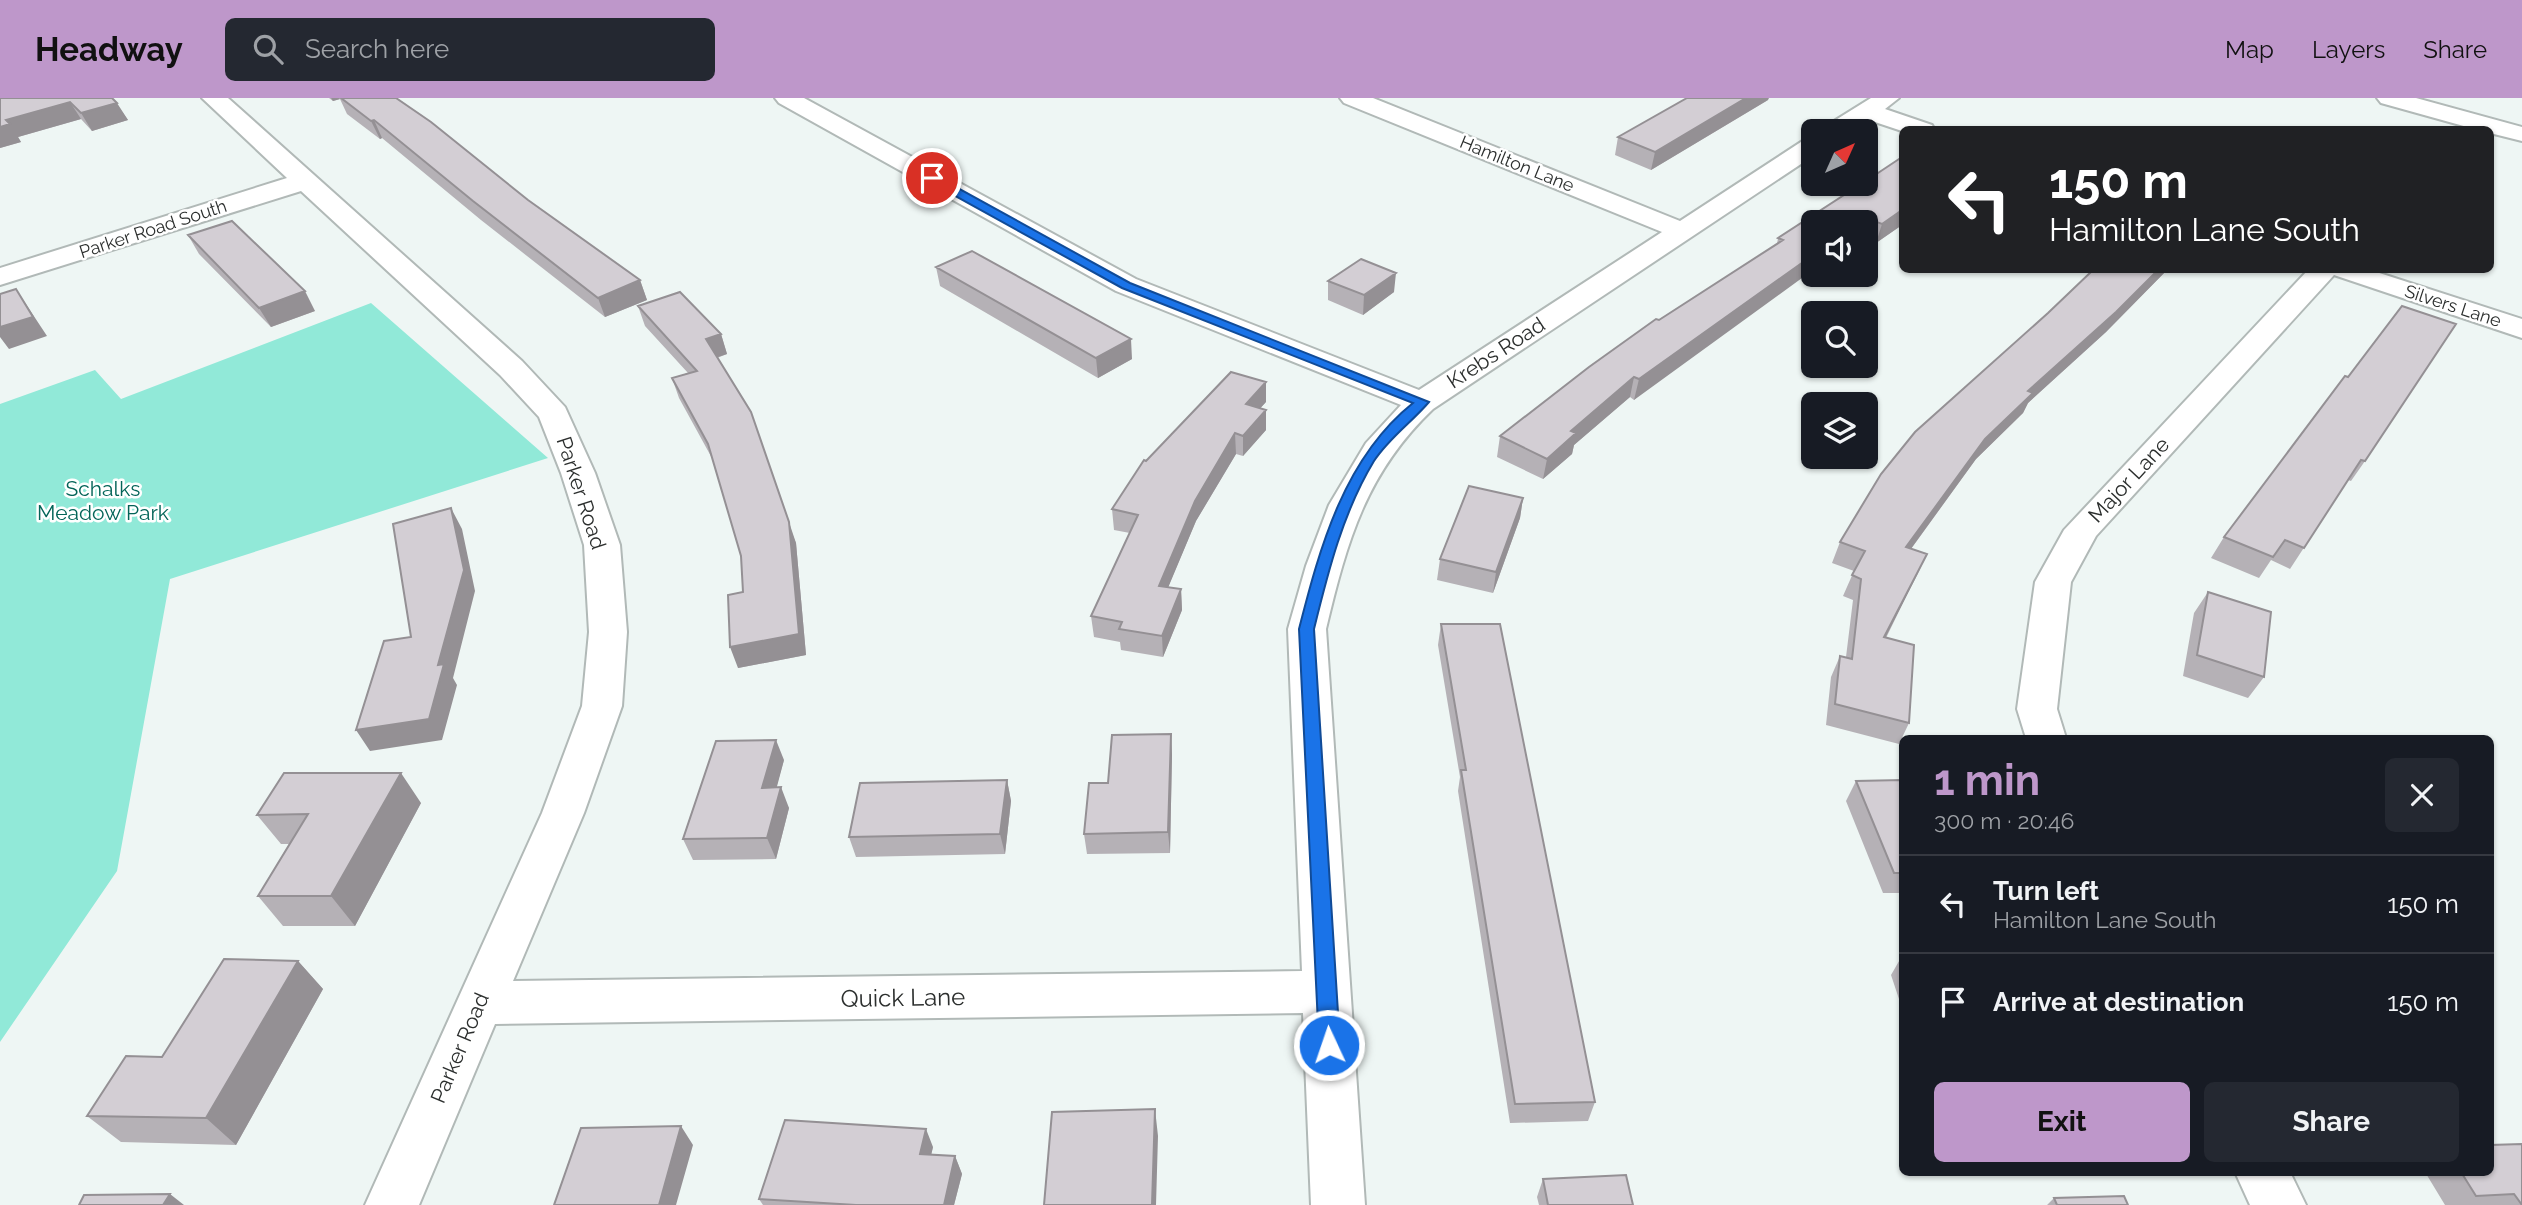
<!DOCTYPE html>
<html lang="en">
<head>
<meta charset="utf-8">
<style>
	body { margin:0; font-family:Raleway,sans-serif; background:#242831; color:#f1f3f6; height:100vh; display:flex; flex-direction:column; font-size:26px; white-space:nowrap }
	* { box-sizing:border-box; margin:0 }
	p { font-size:23px; color:#9ea1a6 }
	.icon { flex:none; width:38px; height:38px; fill:none; stroke:currentColor; stroke-width:2; stroke-linecap:round; stroke-linejoin:round }
	.map { position:relative; flex:1; overflow:hidden }
	.details { position:absolute; left:1899px; top:637px; width:595px; height:441px; display:flex; flex-direction:column; background:#171b24; border-radius:10px; box-shadow:0 2px 5px #0004 }
	.details>* { flex:none }
	.top-card { position:absolute; left:1899px; top:28px; width:595px; height:147px; border-radius:10px; box-shadow:0 2px 5px #0004; background:#202124; color:#fff; overflow:hidden }
	.needle { width:46px; rotate:45deg }
	.buttons { position:absolute; left:1801px; top:21px; display:grid; gap:14px }
	.buttons a { display:grid; place-items:center; width:77px; height:77px; border-radius:10px; background:#171b24; box-shadow:0 2px 5px #0004; font-size:35px }
	.pin { position:absolute; display:grid; place-items:center; width:60px; height:60px; color:#fff; margin:-30px; border:4px solid #fff; border-radius:50%; box-shadow:0 2px 7px #0007 }
	.me { position:absolute; width:77px; margin:-38px; rotate:357deg; stroke-linejoin:round; filter:drop-shadow(0 0 5px #0008) }
	.turn { display:flex; align-items:center; gap:24px; height:147px; padding:0 35px; font-size:32px }
	.turn .icon { width:91px; height:91px; stroke-width:2.5 }
	.turn b { display:block; font-size:49px; line-height:60px }
	.round { display:grid; place-items:center; flex:none; width:74px; height:74px; border-radius:10px; background:#242831 }
	.headline { display:flex; align-items:center; justify-content:space-between; height:119px; padding:0 35px }
	h1 { font-size:42px; font-weight:700; line-height:52px; color:#be97ca }
	.cta { display:flex; gap:14px; margin-top:auto; padding:14px 35px }
	.cta a { flex:1; height:80px; border-radius:10px; background:#be97ca; color:#111; font-size:28px; font-weight:700; line-height:80px; text-align:center }
	.cta a+a { background:#242831; color:#f1f3f6 }
	ul { padding:0; list-style:none }
	li { display:flex; align-items:center; gap:21px; height:98px; padding:0 35px; border-top:2px solid #363941 }
	li div { flex:1 }
	li b { display:block; font-size:26px }
	li em { font-style:normal }
	header { display:flex; align-items:center; gap:42px; box-sizing:border-box; height:98px; padding:0 35px; background:#be97ca; color:#111 }
	header strong { font-size:33px }
	nav { display:flex; gap:38px; margin-inline-start:auto; font-size:24px }
	.search { width:490px; height:63px; background:#242831; display:flex; align-items:center; gap:18px; box-sizing:border-box; padding:0 24px; border-radius:10px; color:#9ea1a6; font-size:26px }
	.map>svg:first-child { display:block }
	.green { fill:#91e9d8 }
	.lines { fill:none; stroke-linecap:round; stroke-linejoin:round }
	.minor-casing { stroke:#b1b9b7; stroke-width:4 }
	.minor { fill:#fff; fill-rule:evenodd }
	.wall { fill:#b5b1b6 }
	.shaded-wall { fill:#949094 }
	.building { fill:#d3ced4; stroke:#949094; stroke-width:2 }
	.route { fill:#1a73e8; stroke:#114b97; stroke-width:2 }
	.labels { text-anchor:middle; stroke-width:5; stroke-linejoin:round; paint-order:stroke }
	.far-street-label { font-size:18px; fill:#2c2f2e; stroke:#fff }
	.street-label { font-size:21px; fill:#2c2f2e; stroke:#fff }
	.park-label { font-size:21px; fill:#036458; stroke:#fff }
	.near-street-label { font-size:24px; fill:#2c2f2e; stroke:#fff }
</style>
</head>
<body>
<header>
<strong>Headway</strong>
<div class="search"><svg class="icon" aria-label="search" viewBox="0 0 24 24"><circle cx="10" cy="10" r="6"/><path d="M15 15l6 6"/></svg>Search here</div>
<nav><a>Map</a><a>Layers</a><a>Share</a></nav>
</header>
<div class="map">
<svg width="2522" height="1107" viewBox="0 0 2522 1107">
	<rect width="100%" height="100%" fill="#eef6f4"/>
	<path class="green" d="M371,205L548,360L170,481L117,773L0,944V306L95,272L121,301Z"/>
	<g class="lines">
		<g class="minor-casing">
			<path id="minor" d="M202,0H228L522,263L565,309L595,375L620,447L627,534L622,608L584,715L513,883L1302,873L1288,531L1306,468L1329,407L1366,345L1401,307L1116,193L779,5L775,0H804L1136,181L1419,292L1662,134L1344,5L1340,0H1373L1680,123L1804,42L1813,40V58L1433,311C1366,375 1347,443 1326,531L1365,1107H1311L1303,915L495,926L419,1107H365L542,715L582,608L589,534L584,447L561,375L539,319L500,277L301,93L0,187V170L287,80Z
				M1871,0H1899L1885,11L1932,27L1935,32L1902,33L1869,22L1851,33H1823L1826,28Z
				M2377,0H2416L2522,29V43L2490,35V32H2478L2381,5Z
				M2308,172H2370L2522,221V240L2334,177L2096,438L2071,484L2057,611L2066,640H2026L2017,611L2035,484L2064,432Z
				M2235,1074H2290L2306,1107H2250Z"/>
		</g>
		<use href="#minor" class="minor"/>
	</g>
	<path class="wall" d="M0,0H112L128,22L92,33L81,21L18,39L21,44L0,50Z
		M329,0H396L528,102L640,182L647,202L605,219L481,122L382,40L380,41L347,16L340,1L333,3Z
		M1768,2L1651,72L1615,57L1618,39Z
		M1861,86L1902,127L1876,145L1866,141V124H1813L1634,302L1630,299L1574,347L1572,356L1543,381L1497,359L1500,338L1659,222L1777,146L1778,140Z
		M188,137L315,213L271,229L199,156Z
		M936,169L1132,261L1098,280L940,188Z
		M2093,172H2167L2106,234L2028,305L2023,315L1976,361L1911,451L1927,456L1886,540L1909,625L1899,646L1826,627L1831,579L1840,558L1846,559L1853,502L1843,498L1854,473L1832,465L1840,444L2048,215Z
		M1328,183L1394,194L1363,217L1328,202Z
		M638,208L721,236L727,256L717,260L796,445L806,557L738,570L743,494L741,458L713,362L679,300L672,280L688,275L645,228Z
		M2345,278L2365,363L2351,383L2348,382L2290,471L2271,462L2259,480L2211,460L2224,439Z
		M1266,304L1260,310L1266,332L1243,358L1236,356L1196,423L1168,489L1181,491L1182,512L1163,559L1121,552L1120,544L1094,539L1091,518L1130,435L1114,432L1112,411L1146,363Z
		M1523,400L1520,420L1493,495L1437,482L1440,461Z
		M2208,494L2264,579L2248,600L2183,578L2194,515Z
		M1441,526L1595,1004L1588,1023L1510,1025L1458,693L1460,679L1438,547Z
		M1171,636L1172,657L1170,755L1087,756L1084,736L1108,685Z
		M784,662L776,690L789,710L776,761L693,762L683,741Z
		M1007,682L1011,703L1005,756L856,759L849,739Z
		M1902,682V795H1883L1846,703L1856,683Z
		M421,705L355,828H283L258,798L289,746H281L257,717Z
		M1902,858V910L1891,877Z
		M298,863L323,891L236,1047L121,1044L87,1018L162,959Z
		M2522,1046V1107H2445L2425,1074H2490Z
		M933,1049L931,1057L955,1058L962,1076L954,1107H763L759,1101Z
		M1543,1081L1633,1107H1539L1537,1099Z
		M2054,1100L2128,1107H2047Z"/>
	<path class="shaded-wall" d="M331,0H339L340,1L333,3Z
		M1746,0H1769L1768,2L1651,72L1655,54Z
		M70,4L81,21L18,39L21,44L0,50V29L6,22Z
		M117,5L128,22L92,33L81,15Z
		M374,22L382,40L380,41L371,23Z
		M1902,112V127L1876,145L1882,126Z
		M1813,157V172L1634,302L1639,281Z
		M2158,172H2167L2106,234L2028,305L2023,315L1976,361L1897,470L1906,449L1985,341L2028,293Z
		M1396,175L1394,194L1363,217L1364,197Z
		M640,182L647,202L605,219L598,200Z
		M16,191L47,238L9,251L0,239V229Z
		M305,193L315,213L271,229L259,210Z
		M721,236L727,256L712,261L706,241Z
		M1131,241L1132,261L1098,280L1096,260Z
		M1634,279L1630,299L1574,347L1572,356L1543,381L1547,361L1571,333Z
		M1266,284V304L1246,326V306Z
		M1266,312V332L1243,358V338Z
		M1235,335L1236,356L1196,423L1160,509L1159,488L1195,403Z
		M1523,400L1520,420L1493,495L1496,474Z
		M451,410L462,431L475,493L453,580L457,587L442,642L370,653L356,632L438,567Z
		M789,424L796,445L806,557L738,570L730,549Z
		M1927,456L1917,477L1875,560L1884,539Z
		M1181,491L1182,512L1163,559L1162,538Z
		M1171,636L1172,657L1170,755L1168,734Z
		M776,642L784,662L771,711L762,690Z
		M401,675L421,705L355,828L331,798Z
		M1007,682L1011,703L1005,756L1000,736Z
		M781,689L789,710L776,761L767,740Z
		M298,863L323,891L236,1047L206,1020Z
		M1155,1011L1158,1038L1156,1107H1152Z
		M681,1028L693,1047L676,1107H659Z
		M926,1031L933,1049L927,1074L920,1056Z
		M955,1058L962,1076L954,1107H944Z
		M170,1096L184,1107H163Z"/>
	<path class="building" d="M0,0H112L117,5L81,15L70,4L6,22L10,26L0,29Z
		M341,0H396L431,24L528,102L640,182L598,200L473,103L374,22L371,23Z
		M1687,0H1746L1655,54L1618,39Z
		M1902,59V112L1882,126L1866,120L1859,124H1813V157L1639,281L1634,279L1571,333L1576,335L1547,361L1500,338L1589,269L1656,221L1659,222L1783,142L1778,140L1861,86H1866V83Z
		M232,123L305,193L259,210L188,137Z
		M972,153L1131,241L1096,260L936,169Z
		M1361,161L1396,175L1364,197L1328,183Z
		M2093,172H2158L2116,214L2028,293L2033,295L1985,341L1906,449L1927,456L1884,539L1914,547L1909,625L1835,606L1840,558L1852,561L1861,481L1852,477L1865,453L1840,444L1881,376L1915,334L2048,215Z
		M16,191L33,219L0,229V196Z
		M680,194L721,236L706,241L751,314L789,424L799,536L730,549L728,497L743,494L741,458L708,346L672,280L697,273L638,208Z
		M2402,208L2456,226L2365,363L2361,362L2304,450L2285,442L2273,459L2224,439L2345,278L2348,279Z
		M1231,274L1266,284L1246,306L1266,312L1243,338L1235,335L1195,403L1159,488L1181,491L1162,538L1119,531L1122,524L1091,518L1138,417L1112,411L1144,362L1146,363Z
		M1469,388L1523,400L1496,474L1440,461Z
		M451,410L464,472L438,567L444,566L429,621L356,632L384,543L411,539L393,426Z
		M2208,494L2271,514L2264,579L2197,557Z
		M1441,526H1500L1595,1004L1515,1006L1461,672H1466Z
		M1171,636L1168,734L1084,736L1089,685H1108L1112,637Z
		M776,642L762,690L781,689L767,740L683,741L716,643Z
		M284,675H401L331,798H258L308,716L257,717Z
		M1007,682L1000,736L849,739L860,685Z
		M1902,682V775H1894L1856,683Z
		M224,861L298,863L206,1020L87,1018L126,958L162,959Z
		M1155,1011L1152,1107H1044L1052,1014Z
		M785,1022L926,1031L920,1056L955,1058L944,1107H856L759,1101Z
		M681,1028L659,1107H554L581,1030Z
		M2522,1046V1107L2514,1096L2476,1098L2461,1074H2490V1047Z
		M1626,1077L1633,1107H1548L1543,1081Z
		M170,1096L163,1107H79L84,1097Z
		M2124,1098L2128,1107H2057L2054,1100Z"/>
	<path class="route" d="M928,78H936L1130,185L1429,304C1412,324 1389,340 1374,363C1343,414 1328,474 1314,531L1340,947L1337,954L1329,957L1322,954L1319,947L1299,531C1320,449 1344,360 1413,305L1122,190L928,83Z"/>
	<g class="labels">
		<g class="far-street-label">
			<text transform="translate(1517 66) rotate(22)" y="6">Hamilton Lane</text>
			<text transform="translate(153 131) rotate(-18)" y="6">Parker Road South</text>
			<text transform="translate(2453 208) rotate(18)" y="6">Silvers Lane</text>
		</g>
		<g class="street-label">
			<text transform="translate(1496 255) rotate(-33)" y="7">Krebs Road</text>
			<text transform="translate(2129 382) rotate(-47)" y="7">Major Lane</text>
			<text transform="translate(581 395) rotate(72)" y="7">Parker Road</text>
			<text transform="translate(460 950) rotate(-67)" y="7">Parker Road</text>
		</g>
		<g class="park-label">
			<text x="103" y="398">Schalks<tspan x="103" dy="24">Meadow Park</tspan></text>
		</g>
		<g class="near-street-label">
			<text transform="translate(903 900) rotate(-1)" y="8">Quick Lane</text>
		</g>
	</g>
</svg>
<div class="buttons">
<a><svg class="needle" viewBox="-14 -14 28 28"><path d="M0-13l5 13h-10z" fill="#e53935"/><path d="M0 13l5-13h-10z" fill="#9ea1a6"/></svg></a>
<a><svg class="icon" aria-label="sound" viewBox="0 0 24 24"><path d="M4 9h4l5-4v14l-5-4H4zM17 9q2 3 0 6"/></svg></a>
<a><svg class="icon" aria-label="search" viewBox="0 0 24 24"><circle cx="10" cy="10" r="6"/><path d="M15 15l6 6"/></svg></a>
<a><svg class="icon" aria-label="layers" viewBox="0 0 24 24"><path d="M12 4l9 5-9 5-9-5zM3 14l9 5 9-5"/></svg></a>
</div>
<div class="pin" style="left:932px;top:80px;background:#d93025"><svg class="icon" aria-label="arrive" viewBox="0 0 24 24"><path d="M6 21V4h12l-3 4 3 4H6"/></svg></div>
<svg class="me" style="left:1329px;top:947px" viewBox="-20 -20 40 40"><circle r="17" fill="#1a73e8" stroke="#fff" stroke-width="3"/><path d="M0-11L8 9 0 5-8 9z" fill="#fff"/></svg>
<div class="top-card">
<div class="turn"><svg class="icon" aria-label="left" viewBox="0 0 24 24"><path d="M17 20v-9H6M10 6l-5 5 5 5"/></svg><div><b>150 m</b>Hamilton Lane South</div></div>
</div>
<section class="details">
<div class="headline"><div><h1>1 min</h1><p>300 m · 20:46</p></div><a class="round"><svg class="icon" aria-label="close" viewBox="0 0 24 24"><path d="M6 6l12 12M18 6L6 18"/></svg></a></div>
<ul>
<li><svg class="icon" aria-label="left" viewBox="0 0 24 24"><path d="M17 20v-9H6M10 6l-5 5 5 5"/></svg><div><b>Turn left</b><p>Hamilton Lane South</p></div><em>150 m</em></li>
<li><svg class="icon" aria-label="arrive" viewBox="0 0 24 24"><path d="M6 21V4h12l-3 4 3 4H6"/></svg><div><b>Arrive at destination</b></div><em>150 m</em></li>
</ul>
<div class="cta"><a>Exit</a><a>Share</a></div>
</section>
</div>
</body>
</html>
